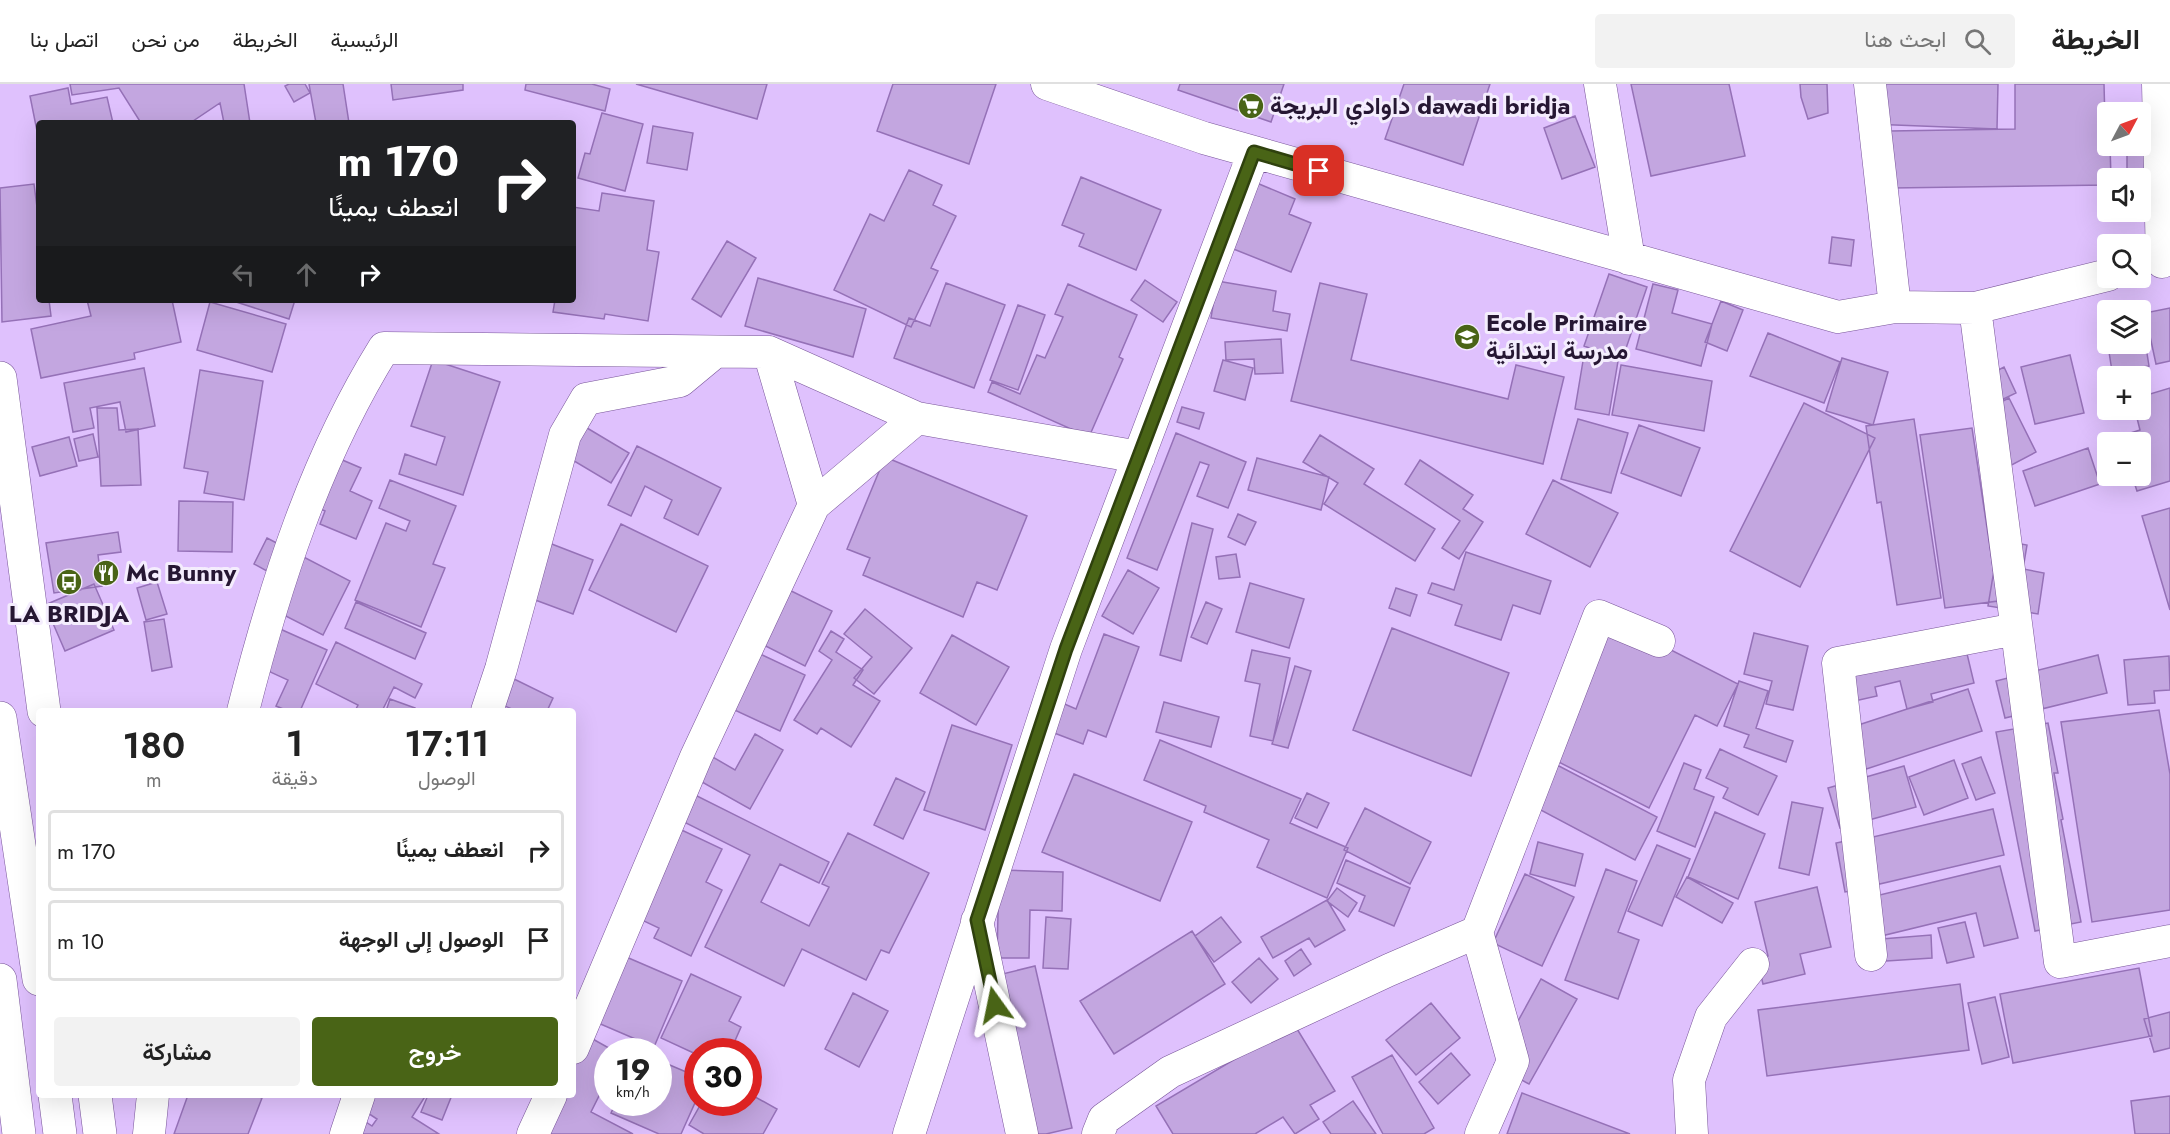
<!DOCTYPE html>
<html lang="ar">
<head>
<meta charset="utf-8">
<style>
	body { margin:0; font-family:Jost,Vazirmatn,sans-serif; background:#f2f2f2; color:#222; direction:rtl; height:100vh; display:flex; flex-direction:column; font-size:22px; white-space:nowrap }
	* { box-sizing:border-box; margin:0 }
	p { font-size:20px; color:#767676 }
	.icon { flex:none; width:33px; height:33px; fill:none; stroke:currentColor; stroke-width:2; stroke-linecap:round; stroke-linejoin:round }
	.map { position:relative; flex:1; overflow:hidden; direction:ltr }
	.details { position:absolute; left:36px; top:624px; width:540px; height:390px; display:flex; flex-direction:column; background:#fff; border-radius:6px; box-shadow:0 6px 24px #0002; direction:rtl }
	.details>* { flex:none }
	.top-card { position:absolute; left:36px; top:36px; width:540px; height:183px; border-radius:6px; box-shadow:0 6px 24px #0002; direction:rtl; background:#202124; color:#fff; overflow:hidden }
	.needle { width:39px; rotate:49deg }
	.buttons { position:absolute; left:2097px; top:18px; display:grid; gap:12px }
	.buttons a { display:grid; place-items:center; width:54px; height:54px; border-radius:6px; background:#fff; box-shadow:0 6px 24px #0002; font-size:30px }
	.speed { position:absolute; left:594px; top:954px; display:flex; gap:12px; font-size:30px; font-weight:700; text-align:center }
	.speed>* { display:grid; place-content:center; width:78px; height:78px; border-radius:50%; background:#fff; box-shadow:0 6px 24px #0002; line-height:1 }
	.speed small { font-size:15px; font-weight:400 }
	.speed .limit { border:9px solid #d22; background:#fff; color:#111 }
	.pin { position:absolute; display:grid; place-items:center; width:51px; height:51px; color:#fff; margin:-26px; border-radius:12px; box-shadow:0 3px 9px #0006 }
	.me { position:absolute; width:66px; margin:-33px; rotate:348deg; stroke-linejoin:round; filter:drop-shadow(0 0 4px #0008) }
	.turn { display:flex; align-items:center; gap:21px; height:126px; padding:0 18px; font-size:27px }
	.turn .icon { width:78px; height:78px; stroke-width:2.5 }
	.turn b { display:block; font-size:42px; line-height:51px }
	.lanes { display:flex; align-items:center; height:57px; padding:0 18px; background:#0003; justify-content:center; gap:30px; direction:ltr }
	.lanes .off { opacity:.35 }
	.eta { display:flex; justify-content:space-evenly; align-items:center; height:102px; text-align:center }
	.eta b { font-size:36px; font-weight:600; line-height:42px }
	.action { display:flex; gap:12px; margin-top:auto; padding:12px 18px }
	.action a { flex:1; height:69px; border-radius:6px; background:#496416; color:#fff; font-size:24px; font-weight:600; line-height:69px; text-align:center }
	.action a+a { background:#f2f2f2; color:#222 }
	ul { padding:0; list-style:none }
	li { display:flex; align-items:center; gap:18px; height:81px; margin:0 12px 9px; padding:0 6px; border:3px solid #e0e0e0; border-radius:6px }
	li div { flex:1 }
	li b { display:block; font-size:22px }
	li em { font-style:normal }
	header { display:flex; align-items:center; gap:36px; box-sizing:border-box; height:84px; padding:0 30px; background:#fff; border-bottom:2px solid #e0e0e0 }
	header strong { font-size:28px }
	nav { display:flex; gap:33px; margin-inline-start:auto; font-size:21px }
	.search { width:420px; height:54px; background:#f2f2f2; display:flex; align-items:center; gap:15px; box-sizing:border-box; padding:0 21px; border-radius:6px; color:#767676; font-size:22px }
	.map>svg:first-child { display:block }
	.building { fill:#c3a6e0; stroke:#9571b7; stroke-width:1.5 }
	.lines { fill:none; stroke-linecap:round; stroke-linejoin:round }
	.street-casing { stroke:#785599; stroke-width:33 }
	.highway-casing { stroke:#785599; stroke-width:34 }
	.street { stroke:#fff; stroke-width:32 }
	.highway { stroke:#fff; stroke-width:33 }
	.route-casing { stroke:#2f410e; stroke-width:15 }
	.route { stroke:#496416; stroke-width:10 }
	.labels { text-anchor:middle; stroke-width:6; stroke-linejoin:round; paint-order:stroke }
	.poi-label { font-size:24px; font-weight:bold; fill:#261733; stroke:#f4edfd; text-anchor:start }
</style>
</head>
<body>
<header>
<strong>الخريطة</strong>
<div class="search"><svg class="icon" aria-label="search" viewBox="0 0 24 24"><circle cx="10" cy="10" r="6"/><path d="M15 15l6 6"/></svg>ابحث هنا</div>
<nav><a>الرئيسية</a><a>الخريطة</a><a>من نحن</a><a>اتصل بنا</a></nav>
</header>
<div class="map">
<svg width="2170" height="1050" viewBox="0 0 2170 1050">
	<rect width="100%" height="100%" fill="#dfc1fd"/>
	<path class="building" d="M70,0H244L250,39H224L220,19L190,39H141L119,4L72,11Z
		M289,0H305L310,9L294,18L285,2Z
		M309,0H343L349,39H316Z
		M391,0H463V6L393,16Z
		M526,0H592L610,5L605,27L525,6Z
		M636,0H767L757,35Z
		M893,0H996L969,80L877,47Z
		M1180,0H1284L1271,38L1178,6Z
		M1404,0H1490L1463,81L1385,55Z
		M1631,0H1729L1745,72L1651,92Z
		M1800,0H1827L1828,29L1808,35L1801,13Z
		M1871,0H1998L1997,45L1870,40Z
		M2015,0H2104L2105,38H2108V62H2110L2111,94H2108V101L1892,104L1890,47L2015,45Z
		M68,4L71,20L107,13L113,39H39V57L30,12Z
		M602,29L643,40L625,107L578,94L585,69L590,70Z
		M1575,32L1595,83L1562,95L1544,44Z
		M653,42L693,49L687,86L647,79Z
		M2162,60L2170,107H2140V94H2127V62Z
		M909,86L942,101L933,121L956,132L931,184L938,187L911,243L834,206L870,130L884,137Z
		M1081,93L1161,126L1136,186L1079,162L1084,150L1062,141Z
		M1252,97L1295,115L1289,130L1311,139L1291,188L1226,162Z
		M34,100L39,139V216H49L51,232L2,238L0,104Z
		M602,109L654,117L647,166L659,168L648,237L605,230L604,235L553,228L555,216H573V123L599,127Z
		M1832,153L1854,156L1851,182L1829,179Z
		M727,157L756,174L721,233L692,215Z
		M1609,190L1647,203L1622,276L1584,262Z
		M758,194L866,225L853,273L745,242Z
		M1145,196L1177,218L1163,238L1131,216Z
		M1217,197L1276,207L1273,227L1290,230L1287,247L1211,234Z
		M946,199L1005,221L974,304L894,274L909,234L930,242Z
		M1320,199L1367,210L1351,276L1508,315L1516,281L1564,293L1543,380L1291,317Z
		M1068,200L1137,231L1119,273L1123,275L1089,353L988,308L992,298L1020,310L1037,271L1045,274L1063,233L1055,230Z
		M1653,200L1678,206L1672,229L1712,240L1701,282L1636,265Z
		M87,216H172L181,258L134,269L135,275L41,294L31,245L91,232Z
		M230,216H295L289,235Z
		M1721,217L1743,226L1727,267L1705,258Z
		M210,218L286,240L272,288L197,266Z
		M1018,221L1045,231L1018,306L990,296Z
		M2170,224V277L2156,280L2145,229Z
		M1768,249L1840,278L1824,319L1750,292Z
		M1281,255L1283,289L1255,290L1254,275L1226,276L1225,258Z
		M2146,263L2149,282L2112,287L2109,268Z
		M1584,271L1618,277L1609,331L1575,325Z
		M2070,271L2084,329L2035,340L2021,283Z
		M1842,274L1888,288L1873,341L1826,327Z
		M433,276L500,298L463,411L399,390L405,370L436,381L445,353L411,342Z
		M1223,276L1253,284L1245,316L1214,307Z
		M1621,281L1712,297L1704,347L1612,331Z
		M2004,283L2016,309L1991,321L1979,296Z
		M144,284L155,342L126,348L120,318L90,324L94,344L73,348L64,299Z
		M200,286L263,297L244,416L204,409L208,388L184,384Z
		M2170,304V397L2137,407L2132,392H2140V358H2123L2121,352L2140,346L2135,326H2140V313Z
		M2009,314L2036,368L2004,385L1977,330Z
		M1804,319L1875,354L1800,503L1730,467Z
		M1182,323L1204,329L1199,345L1177,338Z
		M97,324H117L119,346L138,345L141,401L101,402Z
		M572,335L629,369L611,399L554,365Z
		M1578,335L1628,349L1611,409L1561,395Z
		M1914,335L1941,514L1897,521L1881,418L1877,419L1866,342Z
		M1639,341L1700,364L1681,412L1621,389Z
		M1972,344L1998,517L1945,524L1920,351Z
		M1176,349L1246,378L1228,424L1197,412L1209,381L1200,378L1157,486L1127,474Z
		M93,350L98,373L79,377L74,355Z
		M1320,351L1374,385L1364,400L1435,445L1415,477L1324,420L1338,399L1303,378Z
		M69,353L77,382L40,392L32,363Z
		M637,362L721,404L698,451L664,434L672,416L645,402L631,432L608,421Z
		M2088,364L2100,400L2035,422L2023,387Z
		M319,366L361,384L350,407L372,417L356,455L320,440L325,427L298,415Z
		M885,373L1027,432L997,506L977,498L963,533L863,491L870,474L847,465Z
		M1257,374L1329,393L1321,426L1248,406Z
		M1420,376L1473,411L1463,425L1483,438L1459,475L1442,464L1460,437L1405,400Z
		M390,396L456,422L433,480L445,484L421,543L355,516L386,439L406,447L410,437L379,424Z
		M1553,396L1618,429L1590,483L1526,450Z
		M179,417L233,418L232,468L178,467Z
		M2170,424V526L2142,432Z
		M1238,430L1256,438L1245,461L1228,453Z
		M1192,439L1213,445L1181,577L1160,571Z
		M621,440L708,482L676,548L589,506Z
		M118,448L121,468L98,471L102,502L54,509L46,459Z
		M531,452L593,476L573,530L511,507Z
		M267,454L350,497L323,551L264,521L278,493L254,480Z
		M1999,456L2027,461L2023,485L2044,489L2038,530L1988,522Z
		M1466,468L1551,497L1540,530L1513,521L1501,556L1455,541L1462,521L1428,509L1432,499L1454,506Z
		M1236,470L1240,493L1219,495L1216,473Z
		M1128,486L1159,504L1133,550L1102,532Z
		M771,497L832,527L805,582L744,551Z
		M157,498L167,530L146,536L137,504Z
		M1250,499L1304,515L1289,564L1236,548Z
		M94,500L114,546L65,567L45,521Z
		M1396,504L1417,511L1410,532L1389,524Z
		M356,518L426,549L415,575L345,544Z
		M1206,518L1222,525L1207,560L1191,553Z
		M865,525L912,564L874,610L854,594L872,573L844,550Z
		M164,535L172,583L152,587L144,538Z
		M260,536L327,566L300,627H288L276,622L288,596L242,575Z
		M1612,536L1738,600L1717,642L1695,631L1649,724L1545,671Z
		M1392,544L1509,589L1471,692L1353,646Z
		M831,547L844,555L836,568L863,586L853,601L880,617L851,663L821,644L817,650L794,636L832,576L819,567Z
		M1754,549L1808,562L1793,626L1766,620L1772,597L1744,590Z
		M1104,550L1139,563L1106,653L1088,646L1083,660L1049,647L1060,618L1076,625Z
		M952,551L1009,583L976,641L920,609Z
		M1963,553L1974,599L1931,610L1933,618L1907,625L1900,597L1875,603L1877,612L1841,620L1832,585Z
		M336,558L422,600L415,614L394,603L382,627H355L358,621L316,600Z
		M741,561L805,591L780,647L715,617Z
		M1252,566L1290,574L1273,657L1250,652L1260,600L1245,597Z
		M2098,571L2107,609L2005,634L1996,597Z
		M2169,572L2170,606L2154,607L2155,619L2128,621L2124,576Z
		M1295,582L1311,587L1288,664L1272,660Z
		M510,593L553,614L547,627H516L477,609Z
		M1739,597L1768,607L1756,644L1793,657L1786,678L1744,663L1749,651L1724,642Z
		M1968,605L1982,647L1848,691L1834,649Z
		M390,615L415,624L414,627H386Z
		M1164,618L1219,633L1211,663L1156,648Z
		M2159,626L2170,690V826L2092,838L2061,638Z
		M2048,639L2058,689H2054L2063,735L2061,736L2081,838L2035,847L1996,648Z
		M952,641L1012,661L985,746L924,726Z
		M755,650L783,666L750,725L693,693L706,669L735,686Z
		M1160,656L1301,715L1290,739L1348,764L1327,814L1257,783L1269,756L1204,728L1206,722L1144,696Z
		M1720,665L1777,692L1758,731L1723,714L1728,704L1706,694Z
		M1981,673L1995,709L1976,716L1962,680Z
		M1954,676L1968,714L1924,731L1909,693Z
		M1684,679L1701,686L1694,705L1714,713L1695,763L1657,747Z
		M1557,681L1657,733L1635,776L1535,723Z
		M1904,682L1916,723L1840,744L1828,704Z
		M1074,690L1192,738L1160,817L1042,768Z
		M896,694L925,708L903,755L874,741Z
		M685,706L829,778L819,799L780,780L761,818L809,842L829,803L822,800L848,749L929,789L889,869L881,866L866,896L802,865L784,902L705,863L750,771L672,732Z
		M1307,709L1329,719L1317,744L1295,734Z
		M1792,718L1823,724L1809,791L1779,784Z
		M1365,724L1431,758L1410,800L1344,766Z
		M1993,725L2004,771L1871,802L1860,756Z
		M1715,728L1765,750L1738,815L1688,793Z
		M671,741L722,765L706,798L722,806L691,872L654,854L659,844L629,830Z
		M1855,755L1864,805L1845,808L1836,759Z
		M1538,758L1583,770L1575,802L1530,790Z
		M1657,761L1690,775L1662,842L1628,827Z
		M1346,776L1410,804L1394,842L1359,827L1365,812L1337,799Z
		M2000,782L2018,854L1984,862L1976,829L1873,854L1863,815Z
		M1606,785L1637,797L1618,848L1639,856L1618,915L1565,896Z
		M999,786L1063,788L1062,827L1030,826L1029,874H997Z
		M1525,790L1574,813L1542,882L1493,859Z
		M1687,793L1733,819L1722,839L1676,813Z
		M1817,803L1831,863L1800,870L1805,890L1763,900L1757,875L1768,872L1755,818Z
		M1337,804L1357,819L1348,833L1327,817Z
		M1327,816L1345,846L1315,863L1309,854L1273,874L1261,853Z
		M1046,833L1071,835L1068,885L1043,884Z
		M1221,833L1241,858L1214,878L1195,852Z
		M1965,838L1974,873L1947,879L1938,844Z
		M1192,847L1225,900L1114,970L1080,917Z
		M1931,851L1932,874L1871,878L1869,856Z
		M1301,865L1311,880L1294,892L1285,877Z
		M610,866L682,897L654,963L582,932Z
		M1259,874L1278,895L1251,919L1232,898Z
		M1035,882L1072,1044L1046,1050H1018L990,893Z
		M2139,884L2152,952L2013,979L2000,910Z
		M691,890L741,913L729,937L741,943L730,968H698V971L661,954Z
		M1541,895L1577,915L1529,1000L1494,981Z
		M1960,900L1969,966L1767,992L1758,926Z
		M853,909L888,927L859,983L825,965Z
		M1995,913L2009,973L1982,980L1968,919Z
		M1431,919L1460,954L1416,991L1386,956Z
		M2170,928V964L2154,968L2144,935Z
		M1294,940L1335,1007L1310,1021L1319,1035L1295,1050L1283,1033L1255,1050H1173L1156,1022Z
		M582,949L616,968H608V1001L605,1000L591,1028L633,1050H529L550,1011H573V966Z
		M1451,969L1470,991L1438,1020L1419,998Z
		M1392,971L1434,1044L1424,1050H1383L1352,993Z
		M658,976L698,993V1012L681,1050H659L611,1029L616,1018H658Z
		M748,1009L777,1025L763,1050H704L689,1041L702,1018H748Z
		M1522,1009L1630,1050H1507Z
		M188,1011H253L262,1014L248,1050H174Z
		M355,1011H426L412,1033L439,1050H339L351,1028L372,1042L377,1035L351,1018Z
		M428,1011H452L442,1036L421,1028Z
		M2170,1012V1050H2135L2131,1017Z
		M1353,1017L1376,1050H1331L1323,1038Z"/>
	<g class="lines">
		<g class="street-casing">
			<path id="street" d="M1047,0L1204,54L1838,233L1895,223L1975,224L2108,191
				M1600,0L1629,175
				M1870,0L1895,223
				M2158,0L2162,178
				M1975,224L2060,878L2170,857
				M769,268L814,421
				M243,627C275,501 315,375 384,264L769,268L917,334L1139,373
				M487,627L501,585L565,351L586,315L680,297L715,268
				M977,837L1022,1050
				M1871,871L1838,579L2016,545
				M573,964L696,673L814,421L917,334
				M149,1050L153,1011
				M346,1050L359,1011
				M533,1050L551,1011
				M909,1050L1066,565L1254,68
				M1098,1050L1104,1035L1170,988L1389,886L1477,848
				M1481,1050L1513,977L1477,848L1599,532L1659,557
				M1692,1050L1689,996L1711,933L1753,880"/>
		</g>
		<g class="highway-casing">
			<path id="highway" d="M0,294L44,627
				M0,634L39,895
				M0,896L19,1050
				M55,1011L60,1050
				M95,1011L100,1050"/>
		</g>
		<use href="#street" class="street"/>
		<use href="#highway" class="highway"/>
	</g>
	<g class="lines">
		<g class="route-casing">
			<path id="route" d="M995,921L977,836L1066,565L1254,68L1319,87"/>
		</g>
		<use href="#route" class="route"/>
	</g>
	<defs>
		<g id="supermarket-disc" transform="scale(1.35)"><circle r="9.5" fill="#496416" stroke="#f4edfd"/><path d="M-6-5.5h2.5l.6 2H6L4.5 2H-2.5L-4.4-4H-6ZM-1.5 3.2a1.3 1.3 0 1 0 .1 0ZM3 3.2a1.3 1.3 0 1 0 .1 0Z" fill="#fff"/></g>
		<g id="school-disc" transform="scale(1.35)"><circle r="9.5" fill="#496416" stroke="#f4edfd"/><path d="M0-5L7-2L0 1L-7-2ZM-4 1L0 2.5L4 1V4Q0 6-4 4Z" fill="#fff"/></g>
		<g id="restaurant-disc" transform="scale(1.35)"><circle r="9.5" fill="#496416" stroke="#f4edfd"/><path d="M-5-6h1v4h1v-4h1v4h1v-4h1v5L-1.5 .5V6h-2V.5L-5-1ZM5-6V6H3V1.5H1.5Q1.5-4 5-6Z" fill="#fff"/></g>
		<g id="bus-disc" transform="scale(1.35)"><circle r="9.5" fill="#496416" stroke="#f4edfd"/><path d="M-5-6H5V4H4V6H2V4H-2V6H-4V4H-5ZM-3.5-4V0h7V-4ZM-3.5 1.2v1.5H-2V1.2ZM2 1.2v1.5H3.5V1.2Z" fill="#fff"/></g>
	</defs>
	<g fill-rule="evenodd">
		<use href="#supermarket-disc" x="1251" y="22"/>
		<use href="#school-disc" x="1467" y="253"/>
		<use href="#restaurant-disc" x="106" y="489"/>
		<use href="#bus-disc" x="69" y="498"/>
	</g>
	<g class="labels">
		<g class="poi-label">
			<text x="1270" y="30">داوادي البريجة dawadi bridja</text>
			<text x="1486" y="247">Ecole Primaire<tspan x="1486" dy="28">مدرسة ابتدائية</tspan></text>
			<text x="126" y="497">Mc Bunny</text>
			<text x="69" y="538" text-anchor="middle">LA BRIDJA</text>
		</g>
	</g>
</svg>
<div class="buttons">
<a><svg class="needle" viewBox="-14 -14 28 28"><path d="M0-13l5 13h-10z" fill="#e53935"/><path d="M0 13l5-13h-10z" fill="#767676"/></svg></a>
<a><svg class="icon" aria-label="sound" viewBox="0 0 24 24"><path d="M4 9h4l5-4v14l-5-4H4zM17 9q2 3 0 6"/></svg></a>
<a><svg class="icon" aria-label="search" viewBox="0 0 24 24"><circle cx="10" cy="10" r="6"/><path d="M15 15l6 6"/></svg></a>
<a><svg class="icon" aria-label="layers" viewBox="0 0 24 24"><path d="M12 4l9 5-9 5-9-5zM3 14l9 5 9-5"/></svg></a>
<a>+</a>
<a>−</a>
</div>
<div class="speed"><div>19<small>km/h</small></div><div class="limit">30</div></div>
<div class="pin" style="left:1319px;top:87px;background:#d93025"><svg class="icon" aria-label="arrive" viewBox="0 0 24 24"><path d="M6 21V4h12l-3 4 3 4H6"/></svg></div>
<svg class="me" style="left:995px;top:921px" viewBox="-20 -20 40 40"><path d="M0-17L14 15 0 8-14 15z" fill="#496416" stroke="#fff" stroke-width="4"/></svg>
<div class="top-card">
<div class="turn"><svg class="icon" aria-label="right" viewBox="0 0 24 24"><path d="M7 20v-9h11M14 6l5 5-5 5"/></svg><div><b>170 m</b>انعطف يمينًا</div></div>
<div class="lanes"><svg class="icon off" aria-label="left" viewBox="0 0 24 24"><path d="M17 20v-9H6M10 6l-5 5 5 5"/></svg><svg class="icon off" aria-label="ahead" viewBox="0 0 24 24"><path d="M12 20V5M6 11l6-6 6 6"/></svg><svg class="icon" aria-label="right" viewBox="0 0 24 24"><path d="M7 20v-9h11M14 6l5 5-5 5"/></svg></div>
</div>
<section class="details">
<div class="eta">
<div><b>17:11</b><p>الوصول</p></div>
<div><b>1</b><p>دقيقة</p></div>
<div><b>180</b><p>m</p></div>
</div>
<ul>
<li><svg class="icon" aria-label="right" viewBox="0 0 24 24"><path d="M7 20v-9h11M14 6l5 5-5 5"/></svg><div><b>انعطف يمينًا</b></div><em>170 m</em></li>
<li><svg class="icon" aria-label="arrive" viewBox="0 0 24 24"><path d="M6 21V4h12l-3 4 3 4H6"/></svg><div><b>الوصول إلى الوجهة</b></div><em>10 m</em></li>
</ul>
<div class="action"><a>خروج</a><a>مشاركة</a></div>
</section>
</div>
</body>
</html>
